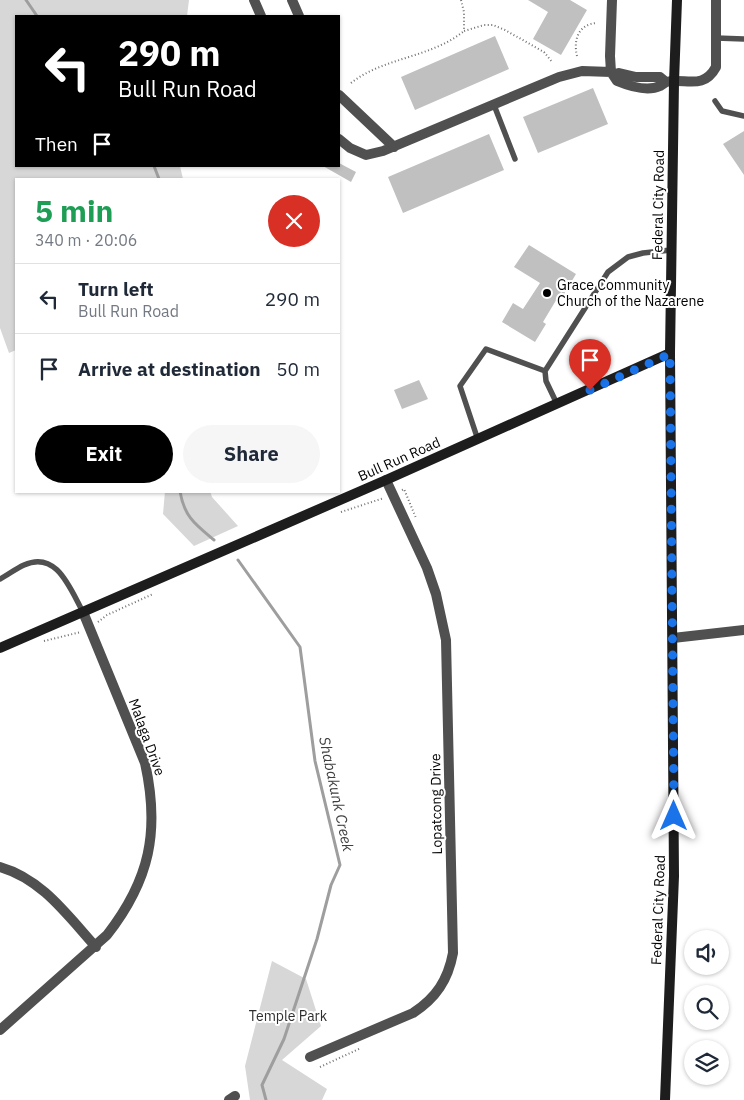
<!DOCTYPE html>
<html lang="en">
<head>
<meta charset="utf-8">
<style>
	body { margin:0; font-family:"IBM Plex Sans",sans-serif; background:#f6f6f7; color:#1f2937; height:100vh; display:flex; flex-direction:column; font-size:19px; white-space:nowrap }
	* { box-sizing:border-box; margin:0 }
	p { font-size:16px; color:#747a83 }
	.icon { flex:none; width:28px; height:28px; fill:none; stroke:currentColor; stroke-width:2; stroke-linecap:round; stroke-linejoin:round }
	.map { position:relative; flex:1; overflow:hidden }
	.side { position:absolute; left:15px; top:178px; width:325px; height:315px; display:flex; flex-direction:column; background:#fff; border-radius:0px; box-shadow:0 1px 4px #0004 }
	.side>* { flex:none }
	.top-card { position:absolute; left:15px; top:15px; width:325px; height:152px; border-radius:0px; box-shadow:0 1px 4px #0004; background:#000; color:#fff; overflow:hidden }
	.fabs { position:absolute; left:684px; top:930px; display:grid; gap:10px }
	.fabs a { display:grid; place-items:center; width:45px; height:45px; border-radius:50%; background:#fff; box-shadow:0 1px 4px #0004; font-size:25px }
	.pin { position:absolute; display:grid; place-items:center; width:42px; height:42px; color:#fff; margin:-51px -21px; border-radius:50% 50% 50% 0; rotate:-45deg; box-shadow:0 0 5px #0007 }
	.pin .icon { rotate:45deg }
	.me { position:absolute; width:55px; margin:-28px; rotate:0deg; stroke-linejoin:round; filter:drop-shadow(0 0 4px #0008) }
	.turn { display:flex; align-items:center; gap:18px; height:105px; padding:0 20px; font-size:22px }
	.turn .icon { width:65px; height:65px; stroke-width:2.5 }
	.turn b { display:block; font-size:35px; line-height:42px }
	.then { display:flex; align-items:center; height:48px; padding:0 20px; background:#0003; gap:10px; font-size:19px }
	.round { display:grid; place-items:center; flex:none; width:52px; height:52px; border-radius:26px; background:#f6f6f7 }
	.head { display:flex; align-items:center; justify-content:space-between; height:85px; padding:0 20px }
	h1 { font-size:30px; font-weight:700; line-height:38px; color:#1e9e55 }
	.button { display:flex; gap:10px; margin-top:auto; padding:10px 20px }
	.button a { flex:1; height:58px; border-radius:30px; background:#000; color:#fff; font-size:20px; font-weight:700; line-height:58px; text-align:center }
	.button a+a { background:#f6f6f7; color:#1f2937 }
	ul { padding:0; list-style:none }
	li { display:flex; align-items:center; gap:15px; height:70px; padding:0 20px; border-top:1px solid #e0e1e3 }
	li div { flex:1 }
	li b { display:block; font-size:19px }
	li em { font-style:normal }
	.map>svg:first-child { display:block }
	.green { fill:#d7d7d7 }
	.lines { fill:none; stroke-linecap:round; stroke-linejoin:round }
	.stream { stroke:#9e9e9e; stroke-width:3 }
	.building { fill:#c0c0c0 }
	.path { stroke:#727272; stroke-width:2; stroke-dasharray:1 2.5; stroke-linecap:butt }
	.lane { stroke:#505050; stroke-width:5.5 }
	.street { stroke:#505050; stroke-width:10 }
	.secondary { stroke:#1d1d1d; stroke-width:10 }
	.route { stroke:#1a73e8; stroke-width:9; stroke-dasharray:0 16.2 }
	.poi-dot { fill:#000; stroke:#fff; stroke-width:2 }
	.labels { text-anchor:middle; stroke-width:4; stroke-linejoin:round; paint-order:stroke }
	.street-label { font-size:14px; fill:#000; stroke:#fff }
	.poi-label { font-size:14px; fill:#000; stroke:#fff; text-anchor:start }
	.park-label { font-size:14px; fill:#2e2e2e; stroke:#fff }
	.water-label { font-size:15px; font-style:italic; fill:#3f3f3f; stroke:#fff }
</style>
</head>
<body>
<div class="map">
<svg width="744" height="1100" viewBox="0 0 744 1100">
	<rect width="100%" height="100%" fill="#fff"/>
	<path class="green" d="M0,0H189L187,16H16V166H180L183,179H16V350L9,353L0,328Z
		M165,491H210L212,497L238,526L194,546L163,514Z
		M272,961L306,979L321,1026L282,1060L327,1089L322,1100H250L245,1066Z"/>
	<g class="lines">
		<path class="stream" d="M26,0L37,16
			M154,166L159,179
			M180,491C184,517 196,525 214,540
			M238,560L300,647L315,761L340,865L331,885L317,939L284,1039L262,1085L266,1100"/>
	</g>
	<path class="building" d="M528,0H570L587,10L561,55L533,39L548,12Z
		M495,36L509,69L415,110L401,77Z
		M593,88L608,124L538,153L523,117Z
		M744,131V175L723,144Z
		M489,134L504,170L403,213L388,177Z
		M339,163L356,172L351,182L323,166H339Z
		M529,245L576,274L564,294L561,292L543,322L546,324L535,342L502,322L513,303L523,309L540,283L514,267Z
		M419,380L428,399L402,409L394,390Z"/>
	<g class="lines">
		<path class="path" d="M461,0L464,12V31L484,25H493L505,30L544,52L552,62
			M577,56C573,39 579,24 597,23
			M351,83C384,57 431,58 464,31
			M402,490L404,489L416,518
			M341,512L384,498
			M98,622L107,615L153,594
			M44,641L81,632
			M320,1067L361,1048"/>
		<path class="lane" d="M716,38L744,39
			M715,101L722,111L744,116
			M494,105L515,159
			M557,404L546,381L545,371L608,272L628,257L643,253L671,250
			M478,440L460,386L486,349L545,371
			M0,579C8,575 15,569 24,565C57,550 70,589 83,612"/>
		<path class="street" d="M254,0L261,16
			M292,0L299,16
			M612,0L610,56L611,72L617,81C629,86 647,92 660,86C660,86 666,82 666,82C684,77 703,91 716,67V0
			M614,75L619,73L636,77H660L666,82
			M339,95L394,147
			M339,139L350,148L366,155L383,151L559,77L582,71L611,72
			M673,638L744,630
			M0,867C42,879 67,915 96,947
			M0,1030L107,935C150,880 160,831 145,763L83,612
			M310,1057L413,1013C436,998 448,980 453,953L446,640L436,594L427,568L386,480
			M229,1100L235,1096"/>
		<path class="secondary" d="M0,648L386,480L670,353
			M665,1100L674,876L670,353L674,82L677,0"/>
	</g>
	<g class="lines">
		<path class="route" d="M590,390L670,354L674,816"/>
	</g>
	<circle class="poi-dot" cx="547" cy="293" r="5"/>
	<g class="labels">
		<g class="street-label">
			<text transform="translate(658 205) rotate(-89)" y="5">Federal City Road</text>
			<text transform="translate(399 459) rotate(-24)" y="5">Bull Run Road</text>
			<text transform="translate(147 737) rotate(70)" y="5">Malaga Drive</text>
			<text transform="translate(436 804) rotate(-91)" y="5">Lopatcong Drive</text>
			<text transform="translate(658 910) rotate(-88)" y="5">Federal City Road</text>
		</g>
		<g class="poi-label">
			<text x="557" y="290">Grace Community<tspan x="557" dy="16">Church of the Nazarene</tspan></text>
		</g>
		<g class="park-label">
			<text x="288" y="1021">Temple Park</text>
		</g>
		<g class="water-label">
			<text transform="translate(336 794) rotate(78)" y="5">Shabakunk Creek</text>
		</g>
	</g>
</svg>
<div class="fabs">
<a><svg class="icon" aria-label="sound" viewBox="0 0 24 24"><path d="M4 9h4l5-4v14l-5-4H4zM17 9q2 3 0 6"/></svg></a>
<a><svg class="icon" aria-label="search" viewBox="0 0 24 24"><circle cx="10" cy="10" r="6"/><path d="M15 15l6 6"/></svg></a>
<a><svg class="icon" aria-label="layers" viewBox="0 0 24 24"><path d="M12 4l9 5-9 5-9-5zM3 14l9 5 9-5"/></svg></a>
</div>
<div class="pin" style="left:590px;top:390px;background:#d93025"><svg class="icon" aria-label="arrive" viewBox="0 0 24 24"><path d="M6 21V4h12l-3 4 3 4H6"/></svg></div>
<svg class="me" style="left:674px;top:816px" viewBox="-20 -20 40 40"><path d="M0-17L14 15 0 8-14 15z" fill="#1a73e8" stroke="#fff" stroke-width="4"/></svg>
<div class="top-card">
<div class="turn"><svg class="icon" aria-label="left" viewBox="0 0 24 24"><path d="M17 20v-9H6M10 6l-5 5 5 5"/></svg><div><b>290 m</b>Bull Run Road</div></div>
<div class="then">Then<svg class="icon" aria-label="arrive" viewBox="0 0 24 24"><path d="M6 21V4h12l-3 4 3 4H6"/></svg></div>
</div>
<section class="side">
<div class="head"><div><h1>5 min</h1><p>340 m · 20:06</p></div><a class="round" style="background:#d93025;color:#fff"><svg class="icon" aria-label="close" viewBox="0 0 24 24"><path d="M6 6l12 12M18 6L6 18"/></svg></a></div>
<ul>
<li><svg class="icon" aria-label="left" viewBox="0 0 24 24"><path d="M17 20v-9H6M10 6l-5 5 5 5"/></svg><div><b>Turn left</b><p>Bull Run Road</p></div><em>290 m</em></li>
<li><svg class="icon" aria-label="arrive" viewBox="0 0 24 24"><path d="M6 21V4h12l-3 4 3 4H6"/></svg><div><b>Arrive at destination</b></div><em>50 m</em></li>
</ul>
<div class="button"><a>Exit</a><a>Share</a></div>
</section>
</div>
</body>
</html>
